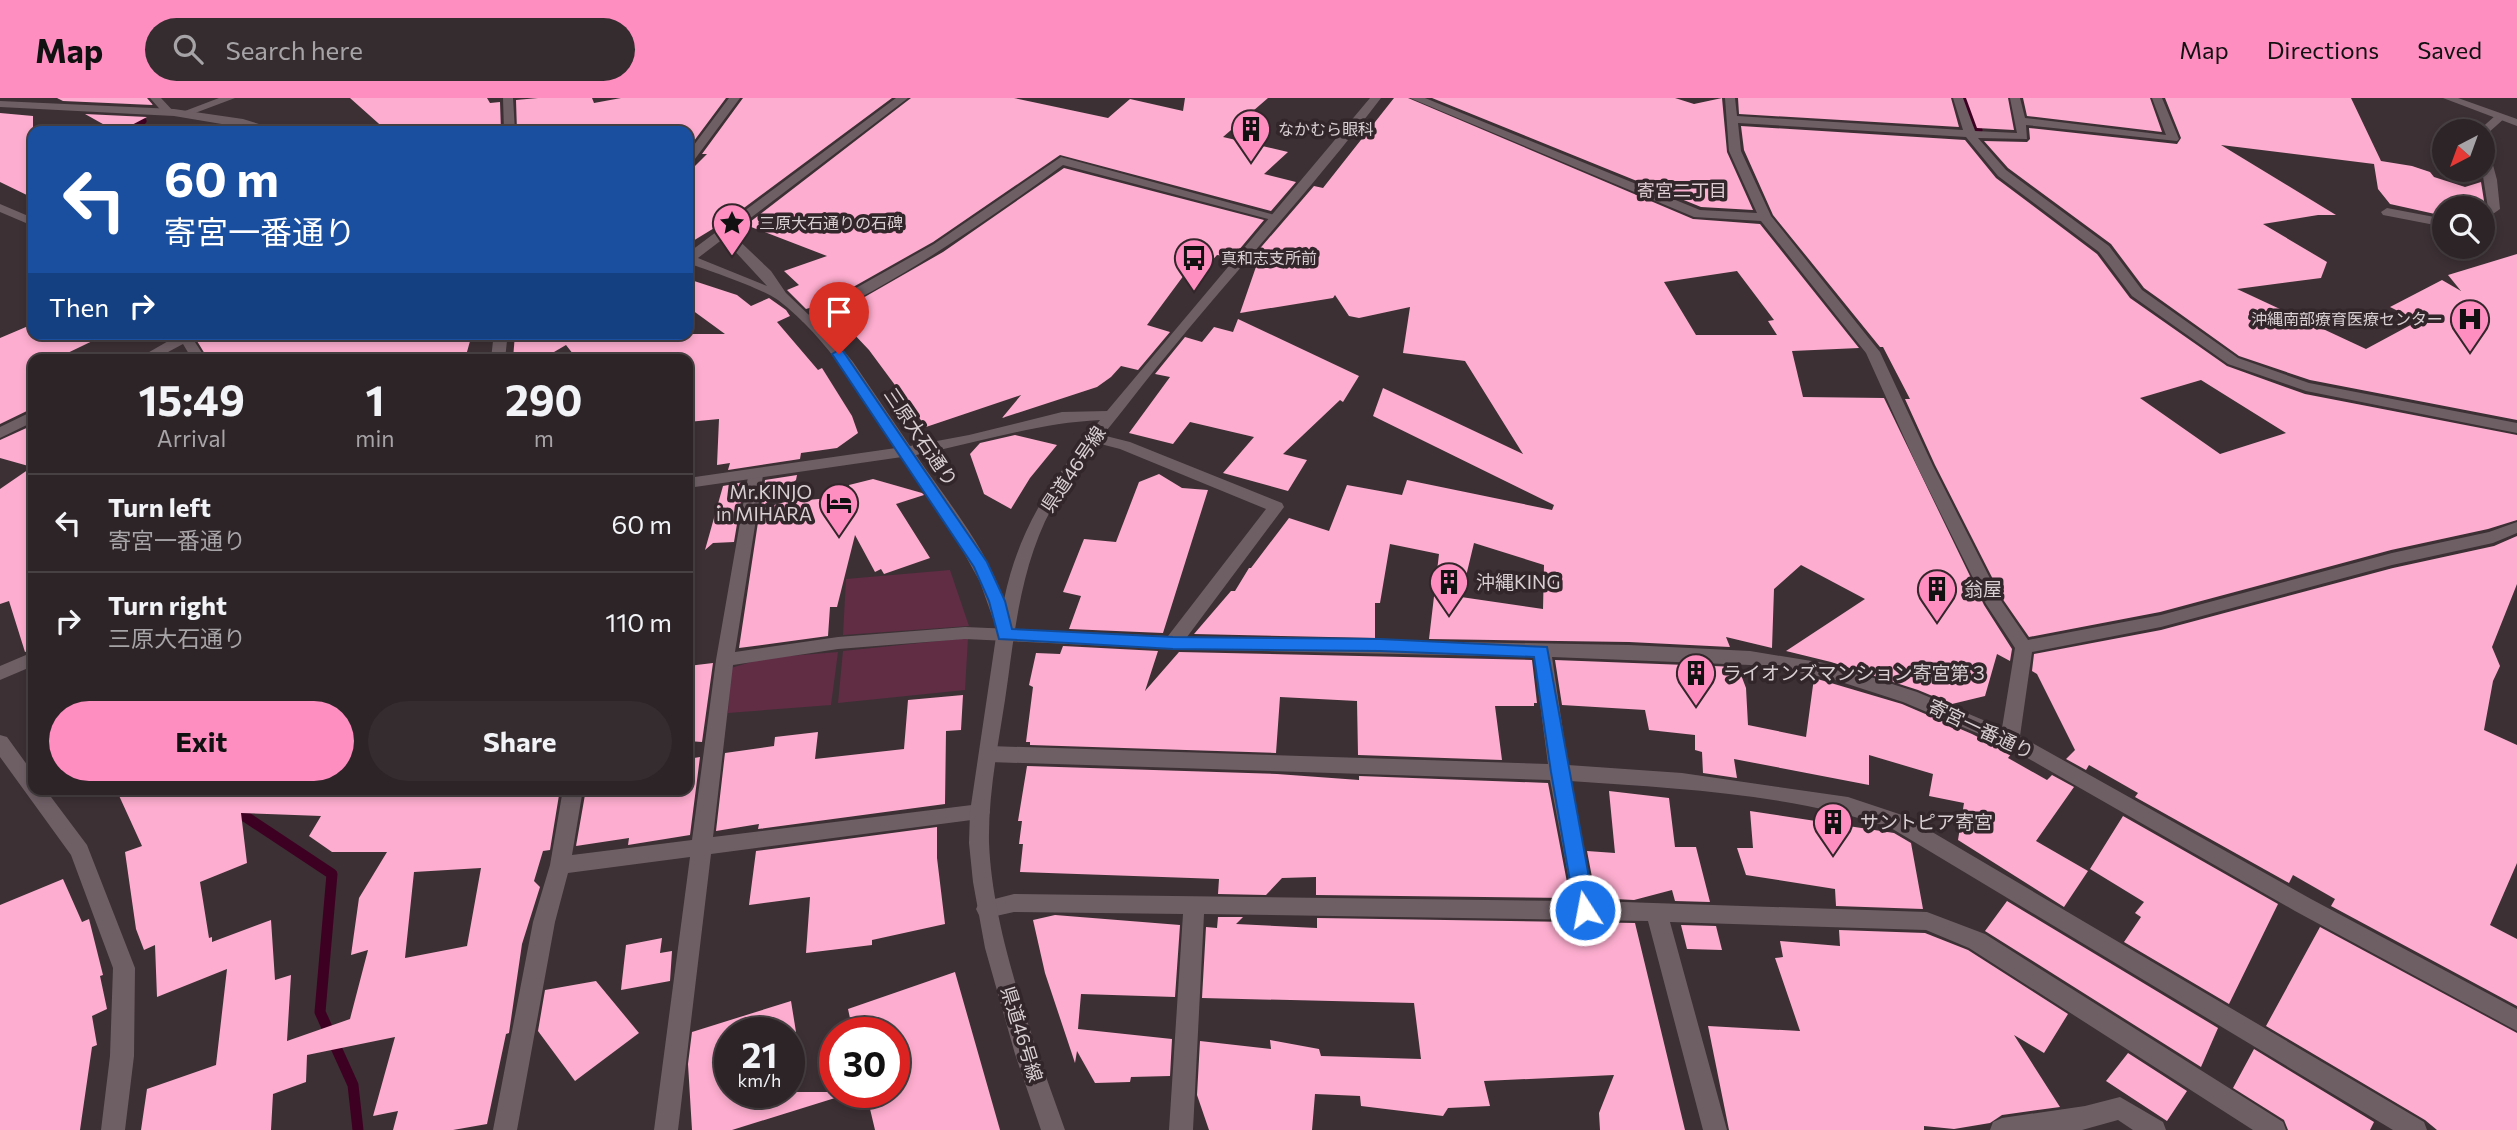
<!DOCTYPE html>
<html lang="en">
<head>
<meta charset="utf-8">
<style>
	body { margin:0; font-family:Commissioner,"Noto Sans JP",sans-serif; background:#352c2f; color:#f1f3f6; height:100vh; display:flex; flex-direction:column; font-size:26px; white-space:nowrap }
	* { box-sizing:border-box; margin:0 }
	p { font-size:23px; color:#a7a4a7 }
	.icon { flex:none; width:38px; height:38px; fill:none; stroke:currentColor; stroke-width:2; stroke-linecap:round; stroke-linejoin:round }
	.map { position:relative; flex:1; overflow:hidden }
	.sheet { position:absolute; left:28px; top:256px; width:665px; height:441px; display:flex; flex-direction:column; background:#2d2427; border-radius:14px; box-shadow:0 4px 10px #0003,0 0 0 2px #484144 }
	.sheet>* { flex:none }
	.top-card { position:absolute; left:28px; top:28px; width:665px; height:214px; border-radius:14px; box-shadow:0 4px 10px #0003,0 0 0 2px #484144; background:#1a4fa0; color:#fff; overflow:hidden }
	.needle { width:46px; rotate:221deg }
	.controls { position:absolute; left:2432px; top:21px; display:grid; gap:14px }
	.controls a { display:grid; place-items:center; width:63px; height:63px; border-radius:50%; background:#2d2427; box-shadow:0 4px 10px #0003,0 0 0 2px #484144; font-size:35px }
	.speed { position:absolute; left:714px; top:919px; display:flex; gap:14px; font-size:35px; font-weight:700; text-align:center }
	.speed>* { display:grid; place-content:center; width:91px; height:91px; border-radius:50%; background:#2d2427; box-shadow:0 4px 10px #0003,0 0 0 2px #484144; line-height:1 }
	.speed small { font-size:18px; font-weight:400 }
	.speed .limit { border:10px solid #d22; background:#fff; color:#111 }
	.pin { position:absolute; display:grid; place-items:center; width:60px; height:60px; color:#fff; margin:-72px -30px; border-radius:50% 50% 50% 0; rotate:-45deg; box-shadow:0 0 7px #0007 }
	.pin .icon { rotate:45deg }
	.me { position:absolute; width:77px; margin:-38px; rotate:349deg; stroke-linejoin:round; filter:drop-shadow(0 0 5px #0008) }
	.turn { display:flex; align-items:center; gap:24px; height:147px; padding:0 21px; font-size:32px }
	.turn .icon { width:91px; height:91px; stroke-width:2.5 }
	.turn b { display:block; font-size:49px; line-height:60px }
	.then { display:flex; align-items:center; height:66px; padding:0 21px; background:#0003; gap:14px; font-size:26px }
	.eta { display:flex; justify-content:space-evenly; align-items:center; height:119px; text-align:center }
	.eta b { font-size:42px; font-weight:700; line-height:49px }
	.cta { display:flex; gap:14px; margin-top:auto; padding:14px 21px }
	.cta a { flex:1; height:80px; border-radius:42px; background:#fd8ebf; color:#111; font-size:28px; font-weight:700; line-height:80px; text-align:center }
	.cta a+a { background:#352c2f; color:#f1f3f6 }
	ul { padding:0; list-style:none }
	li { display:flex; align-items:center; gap:21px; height:98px; padding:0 21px; border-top:2px solid #484144 }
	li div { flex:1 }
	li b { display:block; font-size:26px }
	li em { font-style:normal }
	header { display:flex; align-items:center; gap:42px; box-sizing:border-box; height:98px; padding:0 35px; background:#fd8ebf; color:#111 }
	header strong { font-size:33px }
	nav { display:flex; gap:38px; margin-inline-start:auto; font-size:24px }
	.search { width:490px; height:63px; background:#352c2f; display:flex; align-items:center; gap:18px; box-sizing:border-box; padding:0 24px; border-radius:38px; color:#a7a4a7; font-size:26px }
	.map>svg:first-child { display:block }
	.green { fill:#602d45 }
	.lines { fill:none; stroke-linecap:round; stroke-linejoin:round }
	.stream-far1 { stroke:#3e0022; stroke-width:7 }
	.stream { stroke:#3e0022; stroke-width:11 }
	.building { fill:#fdadcf; fill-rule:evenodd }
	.street { fill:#6e5f65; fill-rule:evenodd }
	.secondary { fill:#6e5f65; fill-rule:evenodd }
	.route { fill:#1a73e8; stroke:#114b97; stroke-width:2 }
	.labels { text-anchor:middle; stroke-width:7; stroke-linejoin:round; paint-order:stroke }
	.far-poi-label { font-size:16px; fill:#d7cfd2; stroke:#32262a; text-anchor:start }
	.far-neighbourhood-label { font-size:18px; fill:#deced4; stroke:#32262a }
	.street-label { font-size:19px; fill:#d7cfd2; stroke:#32262a }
	.poi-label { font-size:19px; fill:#d7cfd2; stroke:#32262a; text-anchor:start }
</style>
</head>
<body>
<header>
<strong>Map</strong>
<div class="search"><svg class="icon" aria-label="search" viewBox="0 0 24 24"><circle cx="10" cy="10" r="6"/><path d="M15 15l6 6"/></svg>Search here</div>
<nav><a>Map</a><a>Directions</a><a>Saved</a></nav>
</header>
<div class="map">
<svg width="2517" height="1032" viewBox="0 0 2517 1032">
	<rect width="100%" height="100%" fill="#3c3034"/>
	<path class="green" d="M950,472L969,528L843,537L846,481Z
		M968,540L965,592L838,605L843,553Z
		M838,554L831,607L728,615L731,570L765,560Z"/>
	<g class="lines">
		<path class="stream-far1" d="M1964,0L1979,32
			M130,33L143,23"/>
		<path class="stream" d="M231,709L332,776L320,914L353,987L358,1032"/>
	</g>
	<path class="building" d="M57,0H147L153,7L63,3Z
		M350,0H487L490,5L500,4L501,33H387Z
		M538,0H592L594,5L621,0H726L688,51V33H517L516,2Z
		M743,0H892L729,121L688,146V75L707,56H702Z
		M911,0H1014L1108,20L1130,1L1183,13L1185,0H1268L1223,39L1288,54L1264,76L1296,84L1271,113L1060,57L933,144L823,206L806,211L787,192L799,187L784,173L827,158L746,127Z
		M1394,0H1408L1693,121L1760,126L1859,250L1792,253L1803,299L1884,300L1984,507L2012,551L2010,563L1997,556L1985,598L1952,606L1918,592L1831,564L1786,553L1865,501L1801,467L1774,491L1772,550L1726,539L1730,549L1629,544L1429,541L1439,456L1390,446L1380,505H1375V540L1194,536L1231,493H1235L1249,470H1251L1289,420L1329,433L1347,387L1402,397L1407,382L1552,412L1554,407L1373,318L1383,290L1523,356L1465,263L1403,255L1410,209L1359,220L1349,218L1335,197L1333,200L1240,215L1258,163L1250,162L1314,88L1323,90ZM1737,173L1774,222L1768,223L1777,237H1696L1664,184ZM1474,445L1544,467L1543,511L1461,499Z
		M1432,0H1675L1694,6L1722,0L1727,54L1753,112L1701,109Z
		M1738,0H1951L1959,29L1739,16Z
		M1966,0H2008L2014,32L1977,30Z
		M2023,0H2150L2162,34L2027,18Z
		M2165,0H2351L2381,63L2412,68L2430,74L2434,79L2465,89L2481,84L2485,109L2445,110L2444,118L2390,106L2378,91L2374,66L2221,47L2336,117H2318L2263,126L2327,164L2321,180L2237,191L2366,251L2418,223L2390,209L2442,182L2461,193L2448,177L2517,156V322L2310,282L2239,258L2144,190L2111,146L2008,70L1984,43L2027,44L2030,41L2029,30L2177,46L2181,40Z
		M0,15L33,18V100L0,84Z
		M85,16L147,19L126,30H110Z
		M1741,28L1965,42L1996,80L2097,156L2130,200L2227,268L2305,296L2517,337V422L2488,431L2391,452L2160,514L2029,539L2004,503L1935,367L1905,301H1910L1883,249H1880L1773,117L1744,52ZM2201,282L2286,335L2220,356L2140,300Z
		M1064,70L1264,122L1233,159L1217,157L1200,176L1187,173L1147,227L1170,234L1138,272L1121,268L1111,279L1097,289L1002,320L1021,297L926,329L869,252L835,216L943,154Z
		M688,181L737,197L751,208L769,200L786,212L790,218L777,224L818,272L822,270L852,318L858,335L837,350L801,355L800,361L728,372L730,365L717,367L719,321L688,324V261H577L566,247L542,261H513L515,236H725L688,209Z
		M1238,221L1359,278L1343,304L1340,302L1283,356L1307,362L1288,393L1223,375L1254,339L1190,324L1173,346L1129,335L1170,279L1155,276L1185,239L1202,244L1214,229L1233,234Z
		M33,226V236H107L55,261H33V273L31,274L33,277V310L0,326V240Z
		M217,236H472L465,261H208L197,243Z
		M33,327V551L25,554L9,503L0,506V391L32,369L0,360V342Z
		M1015,337L1057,347L1030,380L1011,411L984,396L970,356L980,345Z
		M1159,376L1182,390L1208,392L1163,535L1069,531L1081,498L1063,494L1084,441L1116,444L1139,384Z
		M797,377L796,382L761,409L765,382Z
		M873,381L922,395L924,397L896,406L930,460L884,476L881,471L875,474L855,437L837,509H830L828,538L739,550L760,411L785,404L852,398L849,387Z
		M744,384L734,444L713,445L705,452L723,388Z
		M2517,438V486L2492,549L2500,568L2493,583L2484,632L2517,647V765L2490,827L2517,841V908L2331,808L2335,801L2293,777L2289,785L2135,699L2138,695L2089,667L2086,672L2066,661L2075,652L2037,576L2032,573L2034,556L2161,532L2393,470L2494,448Z
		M1063,548L1158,553L1145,593L1179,554L1532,562L1537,605H1534V608H1495L1502,662L1358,657L1357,603L1280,599L1276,655L1030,647V644H1026L1033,589L1029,587L1036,555L1060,556Z
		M1555,562L1738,569L1746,590L1748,627L1806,639L1814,580L1902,606L1972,636L2011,656L2008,660L2047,682L2052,677L2074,689L2036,743L2088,773L2064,809L1958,742L1964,705L1929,698L1933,676L1869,657V687L1734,661L1737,680L1703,675L1702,654L1695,652V637L1649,632L1645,612L1562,607Z
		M713,565L702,644L688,643V568Z
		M963,597L961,632L946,633L945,706L758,731L759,726L716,733L725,655L774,648L775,639L818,634L815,661L904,651L908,602Z
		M700,659L690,737L628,747L629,740L576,748L586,691H628L627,697L663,691H688V661Z
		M1027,668L1277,676L1359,682V678L1548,685L1570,800L1316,797V779L1282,780L1266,797L1218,796L1219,781L1020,774L1023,746H1019L1022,723H1018Z
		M116,691H560L550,752L543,753L534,783L540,789L522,846L509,935L506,936L487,1026L453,1032H393L398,1013L373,1018L395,939L307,957L306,984L273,996L271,1032H141L147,991L216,967L227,871L157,899L155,847L144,852L136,831L125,754L142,748ZM241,715L321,718L309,738L332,754H387L359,800L351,857L368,852L350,921L287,943L291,877L275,882L271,822L212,844V839L209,840L200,784L247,765ZM481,770L467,848L405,860L414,774Z
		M1609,693L1669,700L1675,749H1696L1710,804L1675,803L1672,792L1634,802L1596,800L1587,753L1615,755Z
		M1750,713L1894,735L1911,745L1923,811L1836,808L1835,791L1746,777L1737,750H1753Z
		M2123,718L2278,806L2229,906L2124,844L2141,819L2135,815L2144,804L2090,771Z
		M937,729V760L945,826L872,842V847L806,855L810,799L749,807L756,753Z
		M63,781L82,824L89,821L103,877L100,878L107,911L92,918L97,947L92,949L80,1032H0V807Z
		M2007,803L2218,930L2201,969L1985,833Z
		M1055,817L1180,827L1175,899L1081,896L1078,931L1172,941L1170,978L1131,979L1130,984L1095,985L1077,953L1075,965L1045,875L1033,822Z
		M1218,819H1243L1236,826L1317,830V820L1635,825L1685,1032H1600L1599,1015L1614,977L1484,983L1490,1008L1448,1010L1443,1018L1361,1008L1360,998L1315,996L1312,1032H1209L1197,997L1200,943L1271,951L1270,942L1319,951L1321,958L1421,961L1414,905L1202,900L1206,829L1217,830Z
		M1681,827L1716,828L1722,852L1687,851Z
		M2320,829L2517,935V1032H2437L2425,1022L2266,928Z
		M1839,832L1925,835L1968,852L2068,916L2044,955L2014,937L2060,1009L2002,1017L1990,1025L1954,1031L1924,1028V1032H1729L1708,928L1800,933L1775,860L1783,859L1780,843L1840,848Z
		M662,840L660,855L672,853L670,883L621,892L626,847Z
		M955,874L1000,1032H875L866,994H894V934H853L848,911Z
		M596,883L639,935L575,983L538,933L545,892Z
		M791,903L796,934H728L730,994H834L835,1000L732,1032H692L688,966L692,934Z
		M2254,951L2374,1024L2370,1032H2288L2284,1022L2233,990Z
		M2128,955L2187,993L2167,1023L2106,983Z"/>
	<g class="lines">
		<path class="street" d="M150,0H161L175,15L165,17Z
			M219,0H235L187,18L177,16Z
			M503,0H513L515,33H504Z
			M729,0H740L692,65L688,66V55Z
			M896,0H908L694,163L688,164V155Z
			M1410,0H1425L1700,112L1757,115L1729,53L1725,0H1735L1737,18L1963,32L1953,0H1963L1975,33L2017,35L2010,0H2020L2025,20L2166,37L2152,0H2162L2179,41L2177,43L2026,27L2027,41L1978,40L2006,72L2109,148L2142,192L2238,260L2309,285L2517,325V335L2306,293L2228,266L2132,198L2099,154L1998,78L1966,39L1738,25L1741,53L1771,118L1880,254L1933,368L2002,504L2028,542L2161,517L2392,455L2489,434L2517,424V435L2493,445L2392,467L2161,529L2032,554L2020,638L2311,801L2517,911V933L2295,813L2003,646L1903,604L1829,580L1750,567L1552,559L1568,667L1682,675L1848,699L1905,718L2424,1024L2427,1032H2393L1891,730C1793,696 1673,690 1570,683L1594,803L1927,814L1985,836L2283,1024L2286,1032H2253L1969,850L1926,832L1670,824L1727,1032H1703L1648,823L1204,816L1193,1032H1169L1183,816L1014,814L987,820L979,817L976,811L979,805L1014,796L1573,803L1550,682L989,664L982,661L979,656L982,651L989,648L1548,666L1534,559L1173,551L965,541L838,551L733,567L713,739L980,706L987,708L990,714L987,720L711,756L678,1032H654L690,759L568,775L555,824L517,1032H493L533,824L550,767L563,691H583L572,757L692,742L716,562L749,373L755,372L763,377L735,554L838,539L965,529L1168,538L1266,411L1120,351L1089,343L1086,340L1094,335L1130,344L1282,405L1284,409L1187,539L1629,547L1750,553L1830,566L1917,594L2002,630L2015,550L1986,506L1917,368L1866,255L1761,123L1694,119Z
			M2496,17L2506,19L2487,36L2483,37V33H2478Z
			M2483,49L2489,52L2497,82L2500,111L2483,123V113L2488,110L2482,72Z
			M1061,59L1282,119L1276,123L1063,67C983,126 902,181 813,224H803L801,221L934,146Z
			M0,106L33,120V128L0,114Z
			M2387,110L2445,121V129L2383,117L2381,114Z
			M176,236H199L193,241L206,261H192L183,246L155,261H137L177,238Z
			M489,236H503L507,243L505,261H491L493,243Z
			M33,313V324L0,340V329Z
			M0,637L7,639L33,675V691H45L87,747L135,870L134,958L125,1032H101L110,958L113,870L71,757L0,659Z
			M2120,999L2163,1024L2166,1032H2133L2118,1022L2082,1032H1990L1993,1024L2002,1020L2085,1008Z"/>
		<path class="secondary" d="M1370,0H1381C1301,105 1208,202 1127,307C1102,339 1074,371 1054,406C1024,459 1016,521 1008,581C1001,634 988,690 989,744C992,834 1035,947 1065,1032H1041L1015,956L985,850L973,784L969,745L970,714L997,532L980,484L964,455L902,359L688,390V380L896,350C861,298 829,241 778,202C761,190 710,173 688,165V156L767,188L719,136L725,132L729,133L771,173L786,195L834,241L853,264L910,348L969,337L1062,314L1107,313ZM1100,322C1054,380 1019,428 1004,502C986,449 947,403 916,357C977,345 1037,325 1100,322Z
			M2443,0H2458L2517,21V28Z
			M0,3L174,11L243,21L282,33H264L174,18L0,9Z
			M33,554V568L0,582V568Z"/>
	</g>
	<path class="route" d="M839,252L843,253L987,464L1005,503L1012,531L1173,539L1380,541L1547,549L1595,812L1592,818L1585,820L1578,818L1575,812L1551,674L1534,559L1380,553L1173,551L999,541L989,503L974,469L832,256Z"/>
	<defs>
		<g id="building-pin" transform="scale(2.0125)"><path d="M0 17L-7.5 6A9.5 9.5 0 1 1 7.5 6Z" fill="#fd8ebf" stroke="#32262a"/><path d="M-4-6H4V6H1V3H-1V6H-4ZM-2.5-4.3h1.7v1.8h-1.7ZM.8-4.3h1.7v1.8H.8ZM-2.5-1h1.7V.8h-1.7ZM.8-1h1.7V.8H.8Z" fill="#111"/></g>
		<g id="sight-pin" transform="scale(2.0125)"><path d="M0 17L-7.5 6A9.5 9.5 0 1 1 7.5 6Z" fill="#fd8ebf" stroke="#32262a"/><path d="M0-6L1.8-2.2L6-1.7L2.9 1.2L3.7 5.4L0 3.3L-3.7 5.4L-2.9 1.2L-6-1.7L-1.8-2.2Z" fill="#111"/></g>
		<g id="bus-pin" transform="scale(2.0125)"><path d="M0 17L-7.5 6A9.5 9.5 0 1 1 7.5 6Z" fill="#fd8ebf" stroke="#32262a"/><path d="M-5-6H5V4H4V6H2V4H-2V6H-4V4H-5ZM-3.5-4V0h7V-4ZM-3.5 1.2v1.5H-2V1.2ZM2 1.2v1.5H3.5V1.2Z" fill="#111"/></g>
		<g id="hospital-pin" transform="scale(2.0125)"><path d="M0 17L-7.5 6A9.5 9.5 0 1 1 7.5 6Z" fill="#fd8ebf" stroke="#32262a"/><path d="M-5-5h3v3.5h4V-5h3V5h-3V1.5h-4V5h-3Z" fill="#111"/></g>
		<g id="hotel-pin" transform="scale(2.0125)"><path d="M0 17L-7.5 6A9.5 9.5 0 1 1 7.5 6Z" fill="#fd8ebf" stroke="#32262a"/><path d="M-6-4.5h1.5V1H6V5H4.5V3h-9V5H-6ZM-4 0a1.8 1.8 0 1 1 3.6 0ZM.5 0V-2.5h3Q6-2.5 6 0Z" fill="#111"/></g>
	</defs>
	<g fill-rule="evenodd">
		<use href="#building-pin" x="1251" y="31"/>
		<use href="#sight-pin" x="732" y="125"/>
		<use href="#bus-pin" x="1194" y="160"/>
		<use href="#hospital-pin" x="2470" y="221"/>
		<use href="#hotel-pin" x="839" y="405"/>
		<use href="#building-pin" x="1449" y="484"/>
		<use href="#building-pin" x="1937" y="491"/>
		<use href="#building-pin" x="1696" y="575"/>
		<use href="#building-pin" x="1833" y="724"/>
	</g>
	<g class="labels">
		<g class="far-poi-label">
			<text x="1278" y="37">なかむら眼科</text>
			<text x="759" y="131">三原大石通りの石碑</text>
			<text x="1221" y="166">真和志支所前</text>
			<text x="2443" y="227" text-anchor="end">沖縄南部療育医療センター</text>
		</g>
		<g class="far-neighbourhood-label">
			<text x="1682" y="99">寄宮二丁目</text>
		</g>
		<g class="street-label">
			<text transform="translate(921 339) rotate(56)" y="7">三原大石通り</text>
			<text transform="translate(1073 371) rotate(-56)" y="7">県道46号線</text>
			<text transform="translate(1981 631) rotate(25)" y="7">寄宮一番通り</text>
			<text transform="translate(1022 936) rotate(73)" y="7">県道46号線</text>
		</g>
		<g class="poi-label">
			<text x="812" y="401" text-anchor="end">Mr.KINJO<tspan x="812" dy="22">in MIHARA</tspan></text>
			<text x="1476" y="491">沖縄KING</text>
			<text x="1964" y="498">翁屋</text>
			<text x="1723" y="582">ライオンズマンション寄宮第３</text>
			<text x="1860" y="731">サントピア寄宮</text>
		</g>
	</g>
</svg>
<div class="controls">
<a><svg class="needle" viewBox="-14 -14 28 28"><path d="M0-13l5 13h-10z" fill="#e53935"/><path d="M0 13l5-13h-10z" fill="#a7a4a7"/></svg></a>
<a><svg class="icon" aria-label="search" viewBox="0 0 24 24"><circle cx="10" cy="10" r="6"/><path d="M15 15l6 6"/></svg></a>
</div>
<div class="speed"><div>21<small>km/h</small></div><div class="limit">30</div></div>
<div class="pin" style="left:839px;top:256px;background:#d93025"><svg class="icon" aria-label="arrive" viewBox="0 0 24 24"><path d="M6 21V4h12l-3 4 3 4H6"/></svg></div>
<svg class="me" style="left:1585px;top:812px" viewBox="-20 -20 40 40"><circle r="17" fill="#1a73e8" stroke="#fff" stroke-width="3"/><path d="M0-11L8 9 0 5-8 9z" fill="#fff"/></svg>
<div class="top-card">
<div class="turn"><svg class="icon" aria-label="left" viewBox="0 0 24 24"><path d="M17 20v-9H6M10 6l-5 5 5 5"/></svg><div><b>60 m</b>寄宮一番通り</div></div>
<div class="then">Then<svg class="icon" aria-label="right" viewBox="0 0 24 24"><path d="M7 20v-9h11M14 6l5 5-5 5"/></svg></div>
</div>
<section class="sheet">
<div class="eta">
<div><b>15:49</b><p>Arrival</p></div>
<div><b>1</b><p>min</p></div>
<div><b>290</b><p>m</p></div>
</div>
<ul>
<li><svg class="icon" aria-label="left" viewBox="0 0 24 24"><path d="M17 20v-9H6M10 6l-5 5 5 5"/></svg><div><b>Turn left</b><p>寄宮一番通り</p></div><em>60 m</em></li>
<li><svg class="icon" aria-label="right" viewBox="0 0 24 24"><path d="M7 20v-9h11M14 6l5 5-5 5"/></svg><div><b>Turn right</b><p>三原大石通り</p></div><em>110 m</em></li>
</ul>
<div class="cta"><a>Exit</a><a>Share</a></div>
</section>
</div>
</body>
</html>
